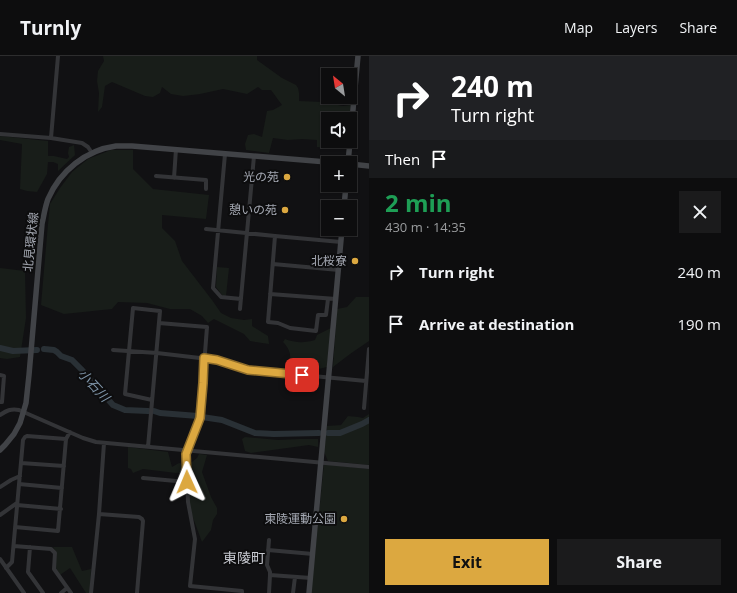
<!DOCTYPE html>
<html lang="en">
<head>
<meta charset="utf-8">
<style>
	body { margin:0; font-family:"Open Sans","Noto Sans JP",sans-serif; background:#1b1b1c; color:#f1f3f6; height:100vh; display:flex; flex-direction:column; font-size:15px; white-space:nowrap }
	* { box-sizing:border-box; margin:0 }
	p { font-size:13px; color:#9a9c9e }
	.icon { flex:none; width:22px; height:22px; fill:none; stroke:currentColor; stroke-width:2; stroke-linecap:round; stroke-linejoin:round }
	.map { position:relative; flex:1; overflow:hidden }
	.side { display:flex; flex-direction:column; background:#0d0d0e; width:368px }
	.side>* { flex:none }
	.hud { background:#202124; color:#fff; overflow:hidden }
	.needle { width:26px; rotate:330deg }
	.fabs { position:absolute; left:321px; top:12px; display:grid; gap:8px }
	.fabs a { display:grid; place-items:center; width:36px; height:36px; border-radius:0px; background:#0d0d0e; box-shadow:0 1px 3px #0004,0 0 0 1px #2d2d2e; font-size:20px }
	.pin { position:absolute; display:grid; place-items:center; width:34px; height:34px; color:#fff; margin:-17px; border-radius:8px; box-shadow:0 2px 6px #0006 }
	.me { position:absolute; width:44px; margin:-22px; rotate:359deg; stroke-linejoin:round; filter:drop-shadow(0 0 3px #0008) }
	.turn { display:flex; align-items:center; gap:14px; height:84px; padding:0 16px; font-size:18px }
	.turn .icon { width:52px; height:52px; stroke-width:2.5 }
	.turn b { display:block; font-size:28px; line-height:34px }
	.then { display:flex; align-items:center; height:38px; padding:0 16px; background:#0003; gap:8px; font-size:15px }
	.round { display:grid; place-items:center; flex:none; width:42px; height:42px; border-radius:0px; background:#1b1b1c }
	.headline { display:flex; align-items:center; justify-content:space-between; height:68px; padding:0 16px }
	h1 { font-size:24px; font-weight:700; line-height:30px; color:#1e9e55 }
	.button { display:flex; gap:8px; margin-top:auto; padding:8px 16px }
	.button a { flex:1; height:46px; border-radius:0px; background:#dca840; color:#111; font-size:16px; font-weight:700; line-height:46px; text-align:center }
	.button a+a { background:#1b1b1c; color:#f1f3f6 }
	ul { padding:0; list-style:none }
	li { display:flex; align-items:center; gap:12px; height:52px; padding:0 16px }
	li div { flex:1 }
	li b { display:block; font-size:15px }
	li em { font-style:normal }
	header { display:flex; align-items:center; gap:24px; box-sizing:border-box; height:56px; padding:0 20px; background:#0d0d0e; border-bottom:1px solid #2d2d2e }
	header strong { font-size:19px }
	nav { display:flex; gap:22px; margin-inline-start:auto; font-size:14px }
	main { display:flex; flex:1; min-height:0 }
	.map>svg:first-child { display:block }
	.green { fill:#181d19 }
	.lines { fill:none; stroke-linecap:round; stroke-linejoin:round }
	.river { stroke:#293035; stroke-width:6 }
	.street { stroke:#333437; stroke-width:4 }
	.secondary { stroke:#414347; stroke-width:5.5 }
	.route-casing { stroke:#8f6d2a; stroke-width:10 }
	.route { stroke:#dca840; stroke-width:7 }
	.poi-dot { fill:#dca840; stroke:#0d0d0e; stroke-width:1.5 }
	.labels { text-anchor:middle; stroke-width:4; stroke-linejoin:round; paint-order:stroke }
	.poi-label { font-size:12px; fill:#a4a8b2; stroke:#0d0d0e; text-anchor:end }
	.street-label { font-size:12px; fill:#a4a8b2; stroke:#0d0d0e }
	.water-label { font-size:13px; font-style:italic; fill:#7f95a9; stroke:#0d0d0e }
	.quarter-label { font-size:14px; fill:#c5c7ce; stroke:#0d0d0e }
</style>
</head>
<body>
<header>
<strong>Turnly</strong>
<nav><a>Map</a><a>Layers</a><a>Share</a></nav>
</header>
<main>
<div class="map">
<svg width="369" height="537" viewBox="0 0 369 537">
	<rect width="100%" height="100%" fill="#111113"/>
	<path class="green" d="M103,0H257V4L282,22L296,29L298,32L299,37V45L322,46L343,50L351,49L349,63H328V85H331L330,91L327,92L317,91V84L302,83L288,84L273,82L269,97L246,94L245,88L248,79L254,78L262,81L267,55L273,54L282,49L271,34H262L258,31L247,38L228,34L223,33L200,38L183,40L171,38L162,31L160,37L153,41L145,40L112,26L105,30L102,51L98,56L99,37L97,25L98,15L104,5Z
		M0,80L48,85V100H54L67,103L69,101L68,97L69,91L74,89L75,99L58,115V108L53,106H48L47,118L37,136L27,135L20,133L22,88L0,84Z
		M111,94H133V113L153,133L209,139L206,163L162,159V172L175,185L182,205L212,244L221,257L231,262L244,264L252,263V270L268,280L269,288L250,285L244,278L214,263L208,267L202,260L190,253H170L147,247L118,246L112,253L64,258L41,249L48,168L50,148L60,132L72,116L88,103Z
		M217,211L229,212L226,240L222,239L216,231Z
		M0,212L25,215L26,262L20,301L7,303L0,302Z
		M356,241H369V285L350,298L333,311L337,253L347,251Z
		M331,272L327,311L306,316L289,314C291,303 292,295 283,286L285,283C295,287 305,287 315,284L317,279Z
		M369,358V409L328,405L324,396L327,370L341,369L348,360L358,361L363,362Z
		M245,381L278,384L299,383H318V391L309,389L251,397L245,395L242,383Z
		M128,391L168,396L172,411L179,407L188,409L197,402L199,398L207,399L202,416L211,441L217,452V458L213,464L211,474L202,486L192,459L189,446L187,416L176,417L143,413L133,417L131,413L128,412Z
		M324,408L369,413V537H311Z
		M53,491H72L82,515L91,513L90,537H86L70,512L60,519L55,511L57,497Z"/>
	<g class="lines">
		<path class="river" d="M0,292L13,295L37,294
			M44,293L54,294L57,296L61,300L72,304L81,313L113,349L125,354L148,355
			M154,355L160,357L198,360
			M202,361L222,364L255,377L274,378L319,377
			M328,377H340L362,368L369,364"/>
		<path class="street" d="M0,78L51,82L82,87L88,91L92,97
			M51,82L58,0
			M225,98L213,232L221,241L241,243
			M156,120L206,124V133
			M174,122L176,93
			M206,173L275,180L341,186
			M275,180L268,266L278,267L290,272L316,275L318,259H326L328,243
			M273,208L339,214
			M270,238L336,243
			M240,253L254,100
			M159,267L207,271L200,362L186,399L188,446L195,483L190,530L242,535V537
			M113,294L157,297L217,304L249,314L366,325
			M0,319L4,320L2,346H0
			M364,352L369,293
			M0,359C6,355 11,352 19,354L83,382L96,386L369,411
			M148,391L160,255L133,252L125,338L152,344
			M21,407L64,410
			M143,422L187,426
			M19,428L62,432
			M0,431L11,424L20,420
			M17,449L61,453
			M99,458L139,461L142,463L143,465L137,537
			M0,459L17,447
			M15,471L58,475L66,383
			M14,490L51,493L55,497L54,513L71,537
			M30,491L28,516L43,537
			M268,494L313,498
			M0,503L24,537
			M6,512L12,506L23,384L25,381L27,380L66,383L70,376
			M270,519L311,522
			M61,537L67,532
			M91,537L99,458L104,387
			M269,537L270,519V516L267,509L269,484
			M293,537L295,521"/>
		<path class="secondary" d="M348,107L358,0
			M350,108L369,110
			M344,151L346,129
			M0,394L5,389L14,378L20,367L26,347L29,319L42,168C44,159 45,151 48,143C60,115 86,94 116,90C121,90 126,90 132,90L339,107
			M309,537L342,173"/>
	</g>
	<g class="lines">
		<g class="route-casing">
			<path id="route" d="M187,426L186,398L200,362L203,327L204,302L217,304L248,314L302,319"/>
		</g>
		<use href="#route" class="route"/>
	</g>
	<g class="poi-dot">
		<circle cx="287" cy="121" r="4"/>
		<circle cx="285" cy="154" r="4"/>
		<circle cx="355" cy="205" r="4"/>
		<circle cx="344" cy="463" r="4"/>
	</g>
	<g class="labels">
		<g class="poi-label">
			<text x="279" y="125">光の苑</text>
			<text x="277" y="158">憩いの苑</text>
			<text x="347" y="209">北桜寮</text>
			<text x="336" y="467">東陵運動公園</text>
		</g>
		<g class="street-label">
			<text transform="translate(31 186) rotate(-84)" y="4">北見環状線</text>
		</g>
		<g class="water-label">
			<text transform="translate(94 329) rotate(47)" y="5">小石川</text>
		</g>
		<g class="quarter-label">
			<text x="244" y="507">東陵町</text>
		</g>
	</g>
</svg>
<div class="fabs">
<a><svg class="needle" viewBox="-14 -14 28 28"><path d="M0-13l5 13h-10z" fill="#e53935"/><path d="M0 13l5-13h-10z" fill="#9a9c9e"/></svg></a>
<a><svg class="icon" aria-label="sound" viewBox="0 0 24 24"><path d="M4 9h4l5-4v14l-5-4H4zM17 9q2 3 0 6"/></svg></a>
<a>+</a>
<a>−</a>
</div>
<div class="pin" style="left:302px;top:319px;background:#d93025"><svg class="icon" aria-label="arrive" viewBox="0 0 24 24"><path d="M6 21V4h12l-3 4 3 4H6"/></svg></div>
<svg class="me" style="left:187px;top:426px" viewBox="-20 -20 40 40"><path d="M0-17L14 15 0 8-14 15z" fill="#dca840" stroke="#fff" stroke-width="4"/></svg>
</div>
<section class="side">
<div class="hud">
<div class="turn"><svg class="icon" aria-label="right" viewBox="0 0 24 24"><path d="M7 20v-9h11M14 6l5 5-5 5"/></svg><div><b>240 m</b>Turn right</div></div>
<div class="then">Then<svg class="icon" aria-label="arrive" viewBox="0 0 24 24"><path d="M6 21V4h12l-3 4 3 4H6"/></svg></div>
</div>
<div class="headline"><div><h1>2 min</h1><p>430 m · 14:35</p></div><a class="round"><svg class="icon" aria-label="close" viewBox="0 0 24 24"><path d="M6 6l12 12M18 6L6 18"/></svg></a></div>
<ul>
<li><svg class="icon" aria-label="right" viewBox="0 0 24 24"><path d="M7 20v-9h11M14 6l5 5-5 5"/></svg><div><b>Turn right</b></div><em>240 m</em></li>
<li><svg class="icon" aria-label="arrive" viewBox="0 0 24 24"><path d="M6 21V4h12l-3 4 3 4H6"/></svg><div><b>Arrive at destination</b></div><em>190 m</em></li>
</ul>
<div class="button"><a>Exit</a><a>Share</a></div>
</section>
</main>
</body>
</html>
